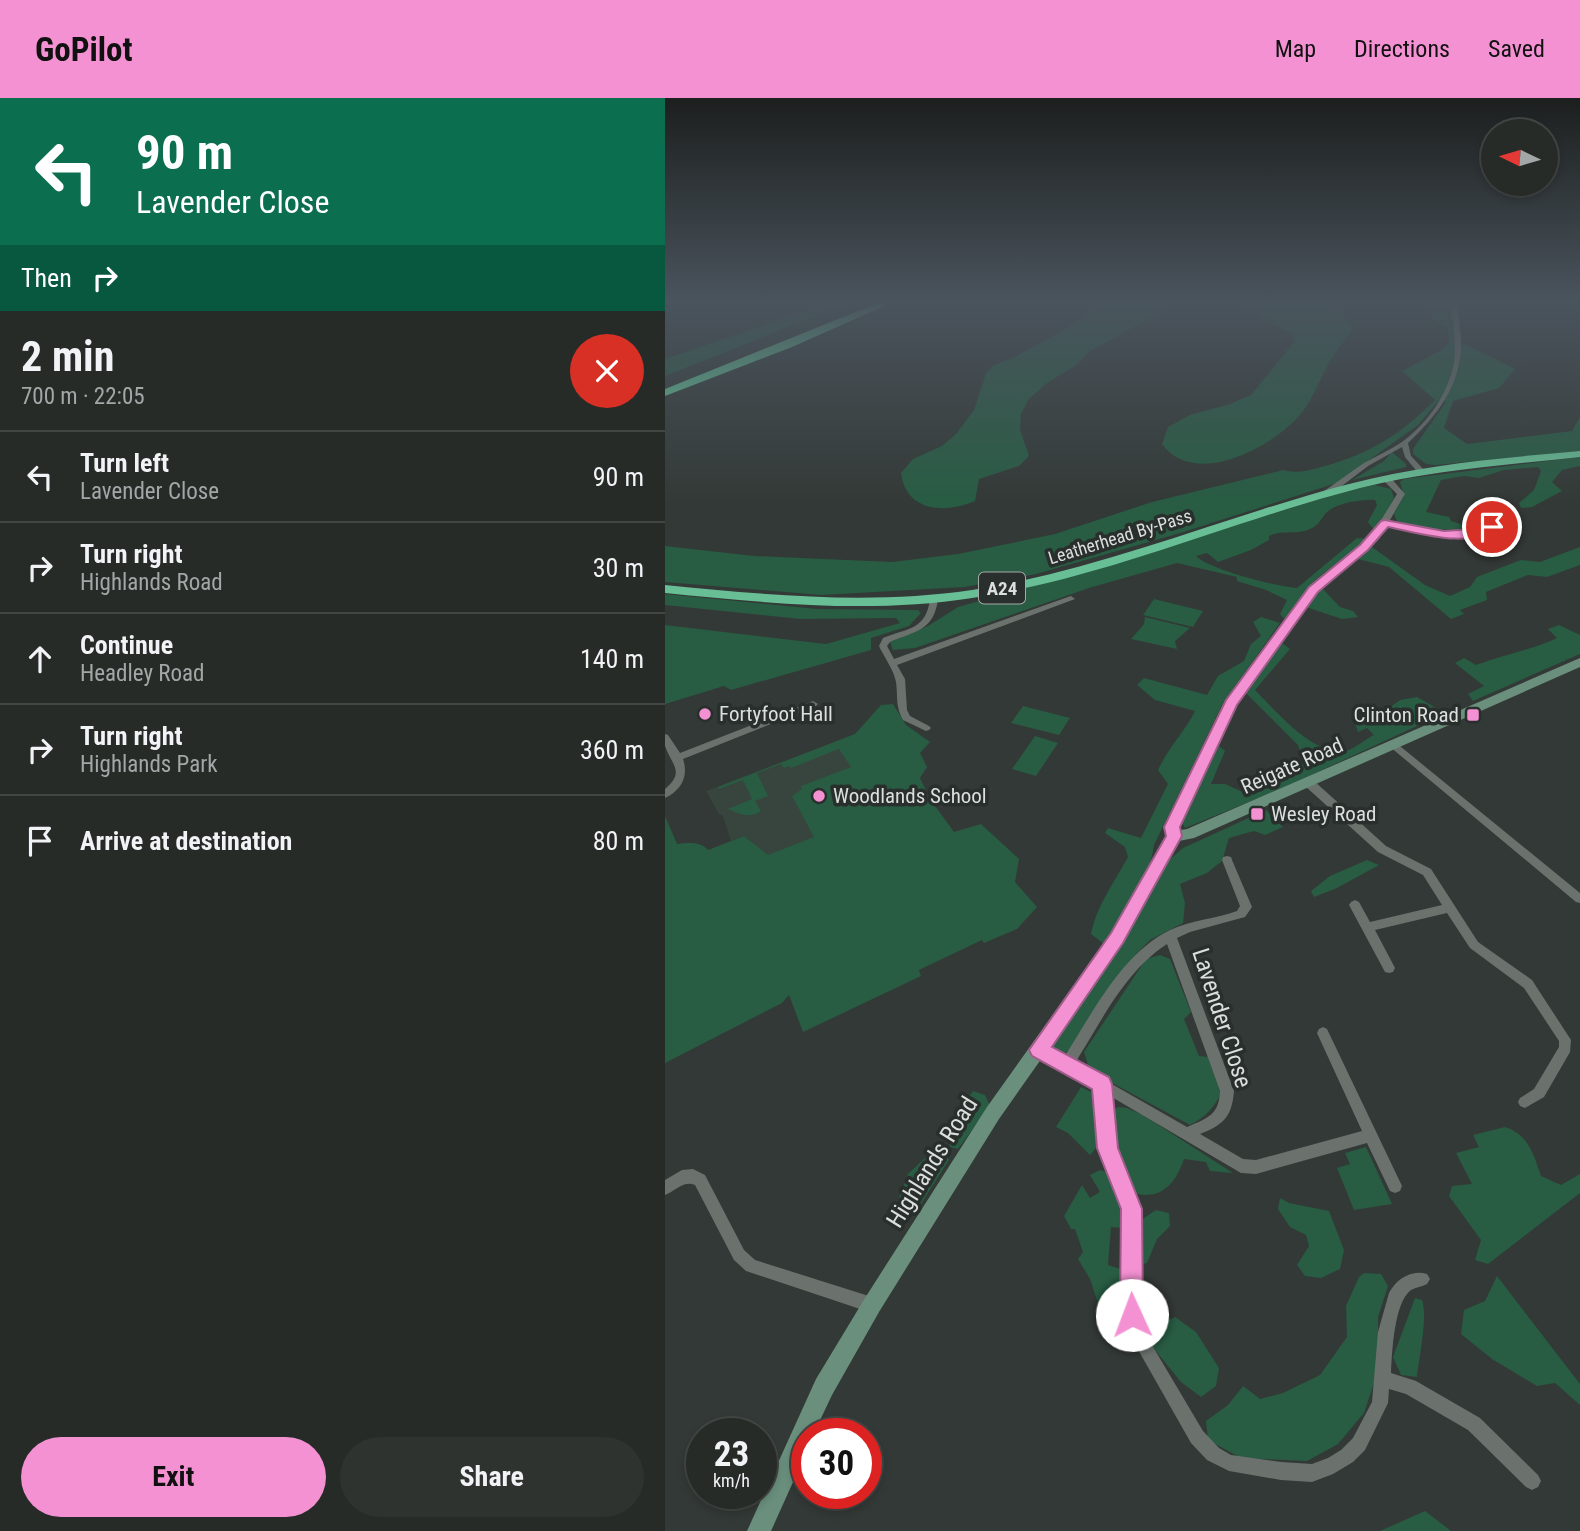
<!DOCTYPE html>
<html lang="en">
<head>
<meta charset="utf-8">
<style>
	body { margin:0; font-family:"Roboto Condensed",sans-serif; background:#2e3330; color:#f1f3f6; height:100vh; display:flex; flex-direction:column; font-size:26px; white-space:nowrap }
	* { box-sizing:border-box; margin:0 }
	p { font-size:23px; color:#a4a7a8 }
	.icon { flex:none; width:38px; height:38px; fill:none; stroke:currentColor; stroke-width:2; stroke-linecap:round; stroke-linejoin:round }
	.map { position:relative; flex:1; overflow:hidden }
	.details { display:flex; flex-direction:column; background:#262b28; width:665px }
	.details>* { flex:none }
	.hud { background:#0b6e4f; color:#fff; overflow:hidden }
	.needle { width:46px; rotate:275deg }
	.fabs { position:absolute; left:816px; top:21px; display:grid; gap:14px }
	.fabs a { display:grid; place-items:center; width:77px; height:77px; border-radius:50%; background:#262b28; box-shadow:0 4px 10px #0003,0 0 0 2px #424745; font-size:35px }
	.speed { position:absolute; left:21px; top:1320px; display:flex; gap:14px; font-size:35px; font-weight:700; text-align:center }
	.speed>* { display:grid; place-content:center; width:91px; height:91px; border-radius:50%; background:#262b28; box-shadow:0 4px 10px #0003,0 0 0 2px #424745; line-height:1 }
	.speed small { font-size:18px; font-weight:400 }
	.speed .limit { border:10px solid #d22; background:#fff; color:#111 }
	.pin { position:absolute; display:grid; place-items:center; width:60px; height:60px; color:#fff; margin:-30px; border:4px solid #fff; border-radius:50%; box-shadow:0 2px 7px #0007 }
	.me { position:absolute; width:77px; margin:-38px; rotate:358deg; stroke-linejoin:round; filter:drop-shadow(0 0 5px #0008) }
	.turn { display:flex; align-items:center; gap:24px; height:147px; padding:0 21px; font-size:32px }
	.turn .icon { width:91px; height:91px; stroke-width:2.5 }
	.turn b { display:block; font-size:49px; line-height:60px }
	.then { display:flex; align-items:center; height:66px; padding:0 21px; background:#0003; gap:14px; font-size:26px }
	.round { display:grid; place-items:center; flex:none; width:74px; height:74px; border-radius:37px; background:#2e3330 }
	.summary { display:flex; align-items:center; justify-content:space-between; height:119px; padding:0 21px }
	h1 { font-size:42px; font-weight:700; line-height:52px }
	.cta { display:flex; gap:14px; margin-top:auto; padding:14px 21px }
	.cta a { flex:1; height:80px; border-radius:42px; background:#f491d3; color:#111; font-size:28px; font-weight:700; line-height:80px; text-align:center }
	.cta a+a { background:#2e3330; color:#f1f3f6 }
	ul { padding:0; list-style:none }
	li { display:flex; align-items:center; gap:21px; height:91px; padding:0 21px; border-top:2px solid #424745 }
	li div { flex:1 }
	li b { display:block; font-size:26px }
	li em { font-style:normal }
	header { display:flex; align-items:center; gap:42px; box-sizing:border-box; height:98px; padding:0 35px; background:#f491d3; color:#111 }
	header strong { font-size:33px }
	nav { display:flex; gap:38px; margin-inline-start:auto; font-size:24px }
	main { display:flex; flex:1; min-height:0 }
	.map>svg:first-child { display:block }
	.built { fill:#38453e }
	.green { fill:#285c43 }
	.lines { fill:none; stroke-linecap:round; stroke-linejoin:round }
	.minor { fill:#6b726e; fill-rule:evenodd }
	.tertiary { fill:#6b726e; fill-rule:evenodd }
	.secondary { fill:#6a8f7d; fill-rule:evenodd }
	.trunk { fill:#68bf95; fill-rule:evenodd }
	.motorway { fill:#68d29f; fill-rule:evenodd }
	.route { fill:#f491d3; stroke:#9f5e89; stroke-width:2 }
	.poi-dot { fill:#f491d3; stroke:#292f2c; stroke-width:2.5 }
	.labels { text-anchor:middle; stroke-width:7; stroke-linejoin:round; paint-order:stroke }
	.far-street-label { font-size:18px; fill:#dbdfdd; stroke:#292f2c }
	.shield { fill:#292f2c; stroke:#a6aaa8; stroke-width:2 }
	.shield-label { font-size:19px; font-weight:bold; fill:#dbdfdd }
	.poi-label { font-size:21px; fill:#dbdfdd; stroke:#292f2c; text-anchor:start }
	.street-label { font-size:21px; fill:#dbdfdd; stroke:#292f2c }
	.near-street-label { font-size:24px; fill:#dbdfdd; stroke:#292f2c }
</style>
</head>
<body>
<header>
<strong>GoPilot</strong>
<nav><a>Map</a><a>Directions</a><a>Saved</a></nav>
</header>
<main>
<section class="details">
<div class="hud">
<div class="turn"><svg class="icon" aria-label="left" viewBox="0 0 24 24"><path d="M17 20v-9H6M10 6l-5 5 5 5"/></svg><div><b>90 m</b>Lavender Close</div></div>
<div class="then">Then<svg class="icon" aria-label="right" viewBox="0 0 24 24"><path d="M7 20v-9h11M14 6l5 5-5 5"/></svg></div>
</div>
<div class="summary"><div><h1>2 min</h1><p>700 m · 22:05</p></div><a class="round" style="background:#d93025;color:#fff"><svg class="icon" aria-label="close" viewBox="0 0 24 24"><path d="M6 6l12 12M18 6L6 18"/></svg></a></div>
<ul>
<li><svg class="icon" aria-label="left" viewBox="0 0 24 24"><path d="M17 20v-9H6M10 6l-5 5 5 5"/></svg><div><b>Turn left</b><p>Lavender Close</p></div><em>90 m</em></li>
<li><svg class="icon" aria-label="right" viewBox="0 0 24 24"><path d="M7 20v-9h11M14 6l5 5-5 5"/></svg><div><b>Turn right</b><p>Highlands Road</p></div><em>30 m</em></li>
<li><svg class="icon" aria-label="ahead" viewBox="0 0 24 24"><path d="M12 20V5M6 11l6-6 6 6"/></svg><div><b>Continue</b><p>Headley Road</p></div><em>140 m</em></li>
<li><svg class="icon" aria-label="right" viewBox="0 0 24 24"><path d="M7 20v-9h11M14 6l5 5-5 5"/></svg><div><b>Turn right</b><p>Highlands Park</p></div><em>360 m</em></li>
<li><svg class="icon" aria-label="arrive" viewBox="0 0 24 24"><path d="M6 21V4h12l-3 4 3 4H6"/></svg><div><b>Arrive at destination</b></div><em>80 m</em></li>
</ul>
<div class="cta"><a>Exit</a><a>Share</a></div>
</section>
<div class="map">
<svg width="915" height="1433" viewBox="0 0 915 1433">
	<rect width="100%" height="100%" fill="#333936"/>
	<path class="built" d="M190,636L265,701L111,764L79,738L66,743L58,718L54,716L41,693Z"/>
	<path class="green" d="M165,205H184L0,278V261Z
		M434,205H507L500,212L425,253L411,267L382,285L363,302L356,316L355,331L364,358L354,368L314,381L310,403C280,416 241,414 236,375L248,361L277,348L291,336L309,312L321,275L329,267L350,259L411,225Z
		M578,205H665L686,225L687,233C677,245 667,258 660,273C651,289 646,305 633,319C604,351 529,390 497,346L503,329L525,317L565,306L586,297L630,243L627,236L585,212Z
		M766,205H786L789,246L802,247L850,271L834,290L788,303L779,330L802,346L907,333L915,319V353L771,367L761,366L748,356V351L781,304L774,302L753,327L672,385L512,436L371,476L300,489L156,497L0,484V448L89,458L227,464L293,456L390,436L487,404L618,372C634,376 645,372 660,368C706,355 736,336 770,302L737,273L777,252L784,244L782,229L767,221Z
		M727,354L741,366V369L687,382L719,363Z
		M915,359V368L897,372L887,384L897,393L867,409L856,410L854,405L869,392L876,373L873,369L839,372L814,380L799,378L776,382L761,414L784,419L786,423L808,430C781,433 757,432 732,423L729,416L739,398L735,384L739,381Z
		M710,387L726,391L729,400L713,430L709,432L703,424L712,407L710,402C697,401 672,405 662,414C657,419 654,427 647,430C633,438 617,431 604,438V442L586,452L553,464L542,455L531,458C543,471 613,489 632,490L692,440L702,441L649,483L619,521L615,516L622,502L601,492L572,483V479L512,465L424,490L250,550L228,552L225,544L263,528L293,509L442,467L691,390Z
		M707,449L760,487L785,498L805,489L812,479L856,462L875,464L915,449V467L882,479L863,477L821,494L822,502L795,512L799,516L786,521L724,469L693,461Z
		M657,490L675,509L688,513L693,519L677,521L641,509Z
		M0,496L152,511L253,512L256,515L244,528L206,540V552L66,592L59,588L0,606V527L161,546L235,525L231,520L135,521L0,507Z
		M489,501L538,513L528,529L478,517Z
		M480,519L525,530L510,543L512,551L466,541L479,526Z
		M596,519L615,525L558,605L489,747C486,776 458,823 439,846L426,836C431,809 450,783 463,759L460,749L440,735L443,730L476,740L503,686L493,672C504,648 519,635 530,613L490,602L472,587L479,580L542,597L553,578L579,563L586,546L596,538L588,524Z
		M894,527L915,537V556L808,603L803,596L819,588L790,565L799,560L811,567C838,557 866,552 892,540L883,531Z
		M617,545L625,551L590,592C611,613 648,658 680,653C690,651 700,641 709,637L702,630L693,634L687,614L705,609L720,613L735,602L752,599L780,615L618,690L520,730L517,725L554,648L560,653L546,686H560L580,695C601,688 619,675 638,663L633,647L581,595Z
		M228,606L241,627L265,644L255,655L262,669L255,680L265,701L289,734L316,726L354,761L350,784L372,809L352,831L319,845L317,842L254,872L256,878L138,934L124,897L117,905L0,965V718L12,746C24,745 35,743 43,752L79,738L103,757L149,739L127,698L137,691L136,688L186,669L174,651L126,670L124,668L119,670L116,666L92,675L103,698L90,703L96,713C85,721 74,716 63,711L87,701L78,682L54,691L53,689L190,636L216,607Z
		M358,608L405,620L394,637L346,625Z
		M370,638L393,645L371,678L347,671Z
		M601,712L618,729L600,737L589,733L564,740L557,763L542,775L515,786L520,805L518,825L485,842L471,856L403,953L397,956L388,953L385,948L433,882L467,827L503,763L518,750Z
		M702,762L714,767L672,790L649,799L646,793L665,778Z
		M495,857L505,861L526,914L519,921L534,958L543,959L556,996C548,1011 540,1019 525,1027L425,973L419,954L481,861Z
		M416,989L426,994C435,1015 444,1039 425,1057L403,1035L391,1029Z
		M308,993L320,997L325,1008L293,1051L285,1049L281,1030Z
		M453,1009L462,1010L478,1017L568,1075L545,1073L541,1064L519,1061C511,1085 496,1103 469,1095L451,1059L447,1013Z
		M840,1029C863,1036 869,1057 876,1078L896,1087L915,1076V1095L823,1166L810,1162L816,1142L784,1098L787,1088L807,1086L791,1055L814,1049L808,1037Z
		M275,1046L284,1062L252,1112L234,1100L243,1076Z
		M701,1049L727,1106L689,1112L672,1070L685,1066L680,1055Z
		M435,1072L442,1074C450,1092 463,1111 458,1130L446,1129L443,1167L458,1172L456,1213L444,1216C430,1207 430,1193 425,1181C421,1174 417,1168 413,1161L418,1154L410,1131H406L399,1118L417,1087L425,1100L435,1094L425,1077Z
		M615,1100L624,1105L664,1113L679,1152L675,1171L656,1180L640,1178L632,1167L644,1148L641,1137L625,1129L613,1111Z
		M491,1112L504,1115L505,1128L492,1141L482,1165L474,1167L473,1124Z
		M699,1175L716,1176L723,1188L713,1219V1273L699,1315L673,1346L642,1363L576,1360L543,1342L541,1323L563,1307L578,1288L595,1301L618,1295L655,1277L682,1239L681,1208L694,1179Z
		M832,1178L915,1286V1307L890,1285L872,1288L827,1261L796,1236L799,1212L820,1203Z
		M750,1200L757,1202C763,1218 754,1259 752,1279L736,1277L728,1259Z
		M510,1219L531,1234L554,1270L551,1288L536,1299L516,1284L486,1247L496,1226Z
		M760,1413L786,1433H715Z"/>
	<g class="lines">
		<path class="minor" d="M787,205H793C792,218 796,230 796,243C797,286 773,317 743,345L746,358L761,374L754,376L740,359L737,349L703,368L665,397H659V393C673,384 685,374 699,365C711,358 725,352 737,344C762,326 784,295 789,264C792,244 786,225 787,205Z
			M834,422H837V426C806,441 776,440 743,433C734,431 724,429 716,425L720,423C748,430 779,438 808,432C817,430 825,425 834,422Z
			M269,498L273,501C269,533 250,533 225,544L222,548L229,561L403,499L406,498L410,501L232,567L240,581L242,612L245,618L264,628L266,630L264,632L261,633L238,622C230,608 233,599 231,584C229,572 219,559 214,548L218,540C243,530 261,532 265,501Z
			M148,603L153,606L151,608L18,661C24,679 16,692 0,700V691C21,674 6,666 0,648C0,646 0,638 0,636L3,637L15,655Z
			M727,643L730,644L915,795V805L911,804L724,648L722,646Z
			M644,681L648,682L721,748L766,771L813,844L867,882L906,942L905,954L879,999L860,1010L855,1008L853,1004L855,1000L869,991L894,949V943L859,890L805,850L782,815L710,832L730,870L728,874L724,875L720,874L684,807L686,804L690,802L694,804L705,824L777,807L758,777L713,754L640,688L639,685Z
			M562,758L566,759L567,762L587,809L580,819L525,834L512,840L569,993C567,1019 558,1027 535,1036L578,1061L591,1062L697,1033L652,935L654,931L658,929L662,931L737,1088L735,1093L730,1095L725,1093L702,1045L591,1076L576,1075L445,998L450,1050L474,1111L473,1197L478,1232L538,1333L554,1350L566,1357L616,1364L647,1366L663,1360L676,1352L688,1340L707,1304L713,1234L724,1195C731,1181 747,1171 762,1176L765,1181L762,1186C757,1189 751,1189 746,1192C729,1204 727,1255 726,1275L751,1283L815,1320L873,1377L876,1383L873,1389L867,1392L861,1389L803,1332L741,1296L724,1291L723,1305L700,1352L688,1364L668,1376L647,1384L616,1382L564,1373L542,1362L526,1345L463,1234L457,1197L460,1111L436,1050L431,989L369,956L368,952L369,948L374,946L399,959C428,915 456,856 505,832C526,822 550,821 572,813L575,808L557,762L558,759ZM502,846L555,993C554,1017 543,1020 522,1029L410,965C436,924 460,873 502,846Z
			M28,1071L40,1077L79,1152L90,1162L207,1199L212,1202L215,1207L212,1212L207,1215L81,1173L69,1162L30,1087C19,1082 10,1093 0,1097V1082L17,1072Z"/>
		<path class="tertiary" d="M718,378H724L740,396L714,441L652,493L585,583L568,614L513,729L515,738L513,741H505L501,729L556,614L577,580L646,489L707,437L732,396L718,382Z"/>
		<path class="secondary" d="M915,560V569L529,740L514,743L458,845L334,1021L214,1214L167,1297L149,1335H142V1353L106,1433H82L151,1281L200,1200L322,1009L446,835L504,734L522,731Z"/>
		<path class="trunk" d="M915,353V359C841,367 767,372 695,390C564,424 440,480 307,500C205,516 102,505 0,495V487C102,497 205,507 307,492C436,472 558,419 684,386C760,366 838,360 915,353Z"/>
		<path class="motorway" d="M213,205H226L127,249L0,298V291Z"/>
	</g>
	<linearGradient id="sky" x2="0" y2="1"><stop stop-color="#1c1f1e"/><stop offset="0.5" stop-color="#4a545d"/><stop offset="1" stop-color="#4a545d" stop-opacity="0"/></linearGradient>
	<rect width="915" height="406" fill="url(#sky)"/>
	<path class="route" d="M720,422L779,433L810,431L827,425L832,429C805,452 755,435 723,429L703,452L653,494L572,607L515,729L517,738L458,845L387,949L444,979L447,986L453,1050L477,1111L478,1217L475,1225L467,1229L458,1225L455,1217L456,1111L432,1050L427,991L367,958L364,952L446,835L501,738L499,729L561,602L644,489L695,447L716,423Z"/>
	<g class="poi-dot">
		<circle cx="40" cy="616" r="7"/>
		<rect x="801" y="610" width="14" height="14" rx="3.5"/>
		<circle cx="154" cy="698" r="7"/>
		<rect x="585" y="709" width="14" height="14" rx="3.5"/>
	</g>
	<g class="labels">
		<g class="far-street-label">
			<text transform="translate(455 439) rotate(-17)" y="6">Leatherhead By-Pass</text>
		</g>
		<rect class="shield" x="314" y="474.5" width="46" height="31" rx="5"/>
		<g class="shield-label">
			<text x="337" y="497">A24</text>
		</g>
		<g class="poi-label">
			<text x="54" y="623">Fortyfoot Hall</text>
			<text x="794" y="624" text-anchor="end">Clinton Road</text>
			<text x="168" y="705">Woodlands School</text>
			<text x="606" y="723">Wesley Road</text>
		</g>
		<g class="street-label">
			<text transform="translate(627 668) rotate(-24)" y="7">Reigate Road</text>
		</g>
		<g class="near-street-label">
			<text transform="translate(557 920) rotate(72)" y="8">Lavender Close</text>
			<text transform="translate(267 1064) rotate(-58)" y="8">Highlands Road</text>
		</g>
	</g>
</svg>
<div class="fabs">
<a><svg class="needle" viewBox="-14 -14 28 28"><path d="M0-13l5 13h-10z" fill="#e53935"/><path d="M0 13l5-13h-10z" fill="#a4a7a8"/></svg></a>
</div>
<div class="speed"><div>23<small>km/h</small></div><div class="limit">30</div></div>
<div class="pin" style="left:827px;top:429px;background:#d93025"><svg class="icon" aria-label="arrive" viewBox="0 0 24 24"><path d="M6 21V4h12l-3 4 3 4H6"/></svg></div>
<svg class="me" style="left:467px;top:1217px" viewBox="-20 -20 40 40"><circle r="19" fill="#fff"/><path d="M0-13L10 11 0 6-10 11z" fill="#f491d3"/></svg>
</div>
</main>
</body>
</html>
